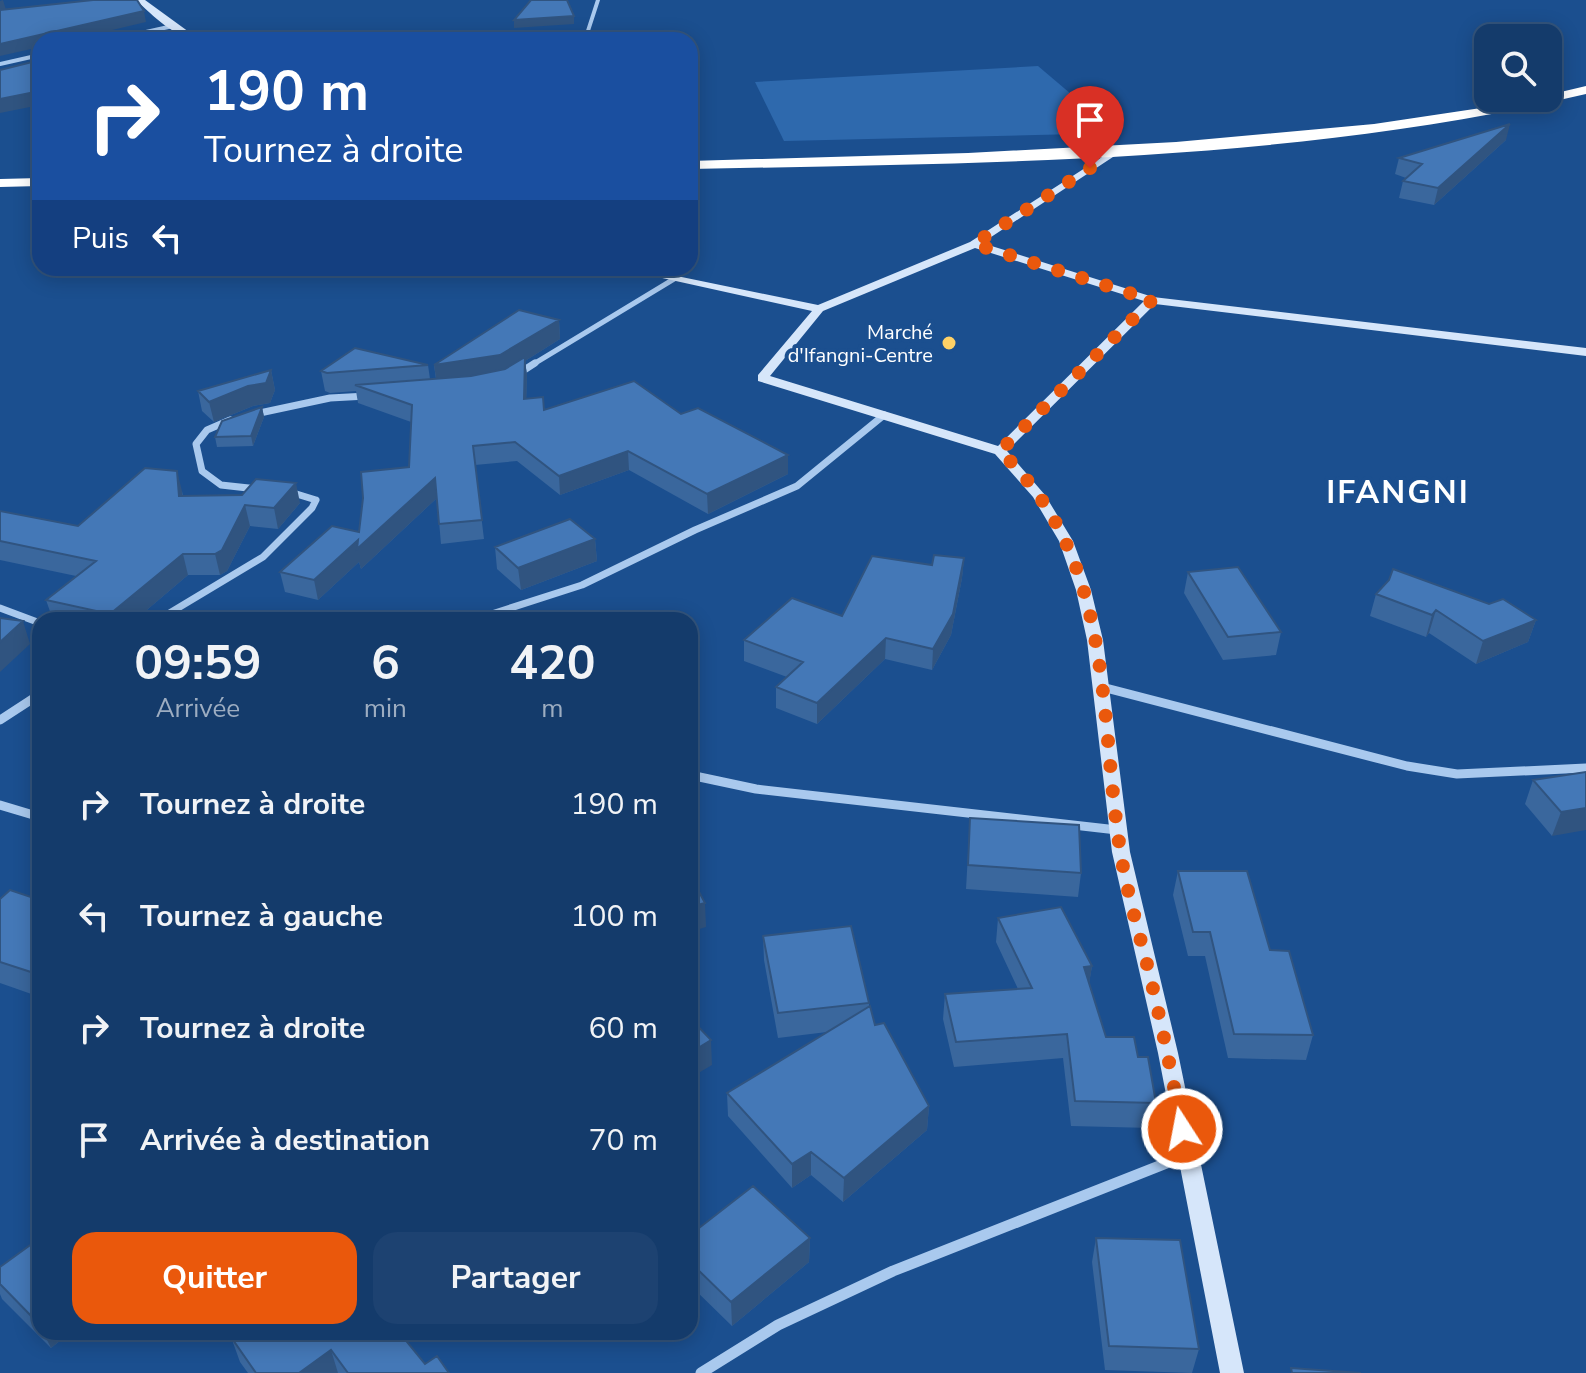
<!DOCTYPE html>
<html lang="fr">
<head>
<meta charset="utf-8">
<style>
	body { margin:0; font-family:"Nunito Sans",sans-serif; background:#1d4271; color:#f1f3f6; height:100vh; display:flex; flex-direction:column; font-size:30px; white-space:nowrap }
	* { box-sizing:border-box; margin:0 }
	p { font-size:26px; color:#9dadc1 }
	.icon { flex:none; width:44px; height:44px; fill:none; stroke:currentColor; stroke-width:2; stroke-linecap:round; stroke-linejoin:round }
	.map { position:relative; flex:1; overflow:hidden }
	.sheet { position:absolute; left:32px; top:612px; width:666px; height:728px; display:flex; flex-direction:column; background:#143b6b; border-radius:24px; box-shadow:0 4px 20px #0003,0 0 0 2px #33557e }
	.sheet>* { flex:none }
	.guide { position:absolute; left:32px; top:32px; width:666px; height:244px; border-radius:24px; box-shadow:0 4px 20px #0003,0 0 0 2px #33557e; background:#1a4fa0; color:#fff; overflow:hidden }
	.controls { position:absolute; left:1474px; top:24px; display:grid; gap:16px }
	.controls a { display:grid; place-items:center; width:88px; height:88px; border-radius:16px; background:#143b6b; box-shadow:0 4px 20px #0003,0 0 0 2px #33557e; font-size:40px }
	.pin { position:absolute; display:grid; place-items:center; width:68px; height:68px; color:#fff; margin:-82px -34px; border-radius:50% 50% 50% 0; rotate:-45deg; box-shadow:0 0 8px #0007 }
	.pin .icon { rotate:45deg }
	.me { position:absolute; width:88px; margin:-44px; rotate:349deg; stroke-linejoin:round; filter:drop-shadow(0 0 6px #0008) }
	.turn { display:flex; align-items:center; gap:28px; height:168px; padding:0 40px; font-size:36px }
	.turn .icon { width:104px; height:104px; stroke-width:2.5 }
	.turn b { display:block; font-size:56px; line-height:68px }
	.then { display:flex; align-items:center; height:76px; padding:0 40px; background:#0003; gap:16px; font-size:30px }
	.eta { display:flex; justify-content:space-evenly; align-items:center; height:136px; text-align:center }
	.eta b { font-size:48px; font-weight:700; line-height:56px }
	.button { display:flex; gap:16px; margin-top:auto; padding:16px 40px }
	.button a { flex:1; height:92px; border-radius:24px; background:#ea580c; color:#fff; font-size:32px; font-weight:700; line-height:92px; text-align:center }
	.button a+a { background:#1d4271; color:#f1f3f6 }
	ul { padding:0; list-style:none }
	li { display:flex; align-items:center; gap:24px; height:112px; padding:0 40px }
	li div { flex:1 }
	li b { display:block; font-size:30px }
	li em { font-style:normal }
	.map>svg:first-child { display:block }
	.green { fill:#2e69ad }
	.lines { fill:none; stroke-linecap:round; stroke-linejoin:round }
	.street-far4 { stroke:#a9c9ee; stroke-width:4 }
	.street-far3 { stroke:#a9c9ee; stroke-width:5 }
	.street-far2 { stroke:#a9c9ee; stroke-width:7 }
	.street-far1 { stroke:#a9c9ee; stroke-width:9 }
	.street { stroke:#a9c9ee; stroke-width:11 }
	.secondary { fill:#d6e6fa; fill-rule:evenodd }
	.highway { fill:#fff; fill-rule:evenodd }
	.wall { fill:#3a679d }
	.shaded-wall { fill:#305480 }
	.building { fill:#4478b7; stroke:#305480; stroke-width:2 }
	.route { stroke:#ea580c; stroke-width:14; stroke-dasharray:0 25.2 }
	.poi-dot { fill:#ffd166; stroke:#1b4f8f; stroke-width:3 }
	.labels { text-anchor:middle; stroke-width:8; stroke-linejoin:round; paint-order:stroke }
	.far-poi-label { font-size:20px; fill:#fff; stroke:#1b4f8f; text-anchor:end }
	.district-label { font-size:32px; font-weight:bold; letter-spacing:2px; fill:#fff; stroke:#1b4f8f }
</style>
</head>
<body>
<div class="map">
<svg width="1586" height="1373" viewBox="0 0 1586 1373">
	<rect width="100%" height="100%" fill="#1b4f8f"/>
	<path class="green" d="M1038,66L1117,133L784,141L755,82Z"/>
	<g class="lines">
		<path class="street-far4" d="M110,40L173,26
			M585,40L598,0
			M0,64L40,55"/>
		<path class="street-far3" d="M532,365L674,279"/>
		<path class="street-far2" d="M518,374L535,363
			M255,414L330,398L367,396
			M230,420L207,430L196,444L202,471L221,485L257,489
			M0,608L40,623
			M158,620L263,557L312,508L316,500L290,492
			M473,620L582,585L695,530L797,486L884,415"/>
		<path class="street-far1" d="M1102,687L1407,766L1457,774L1586,768
			M0,720L40,694
			M690,775L756,789L1117,830
			M0,805L40,817"/>
		<path class="street" d="M701,1373L778,1325L893,1271L1187,1155"/>
		<path class="secondary" d="M136,0H145L200,40C177,40 152,15 136,0Z
			M1113,150L1118,153L1116,155L982,243L1153,297L1586,348V356L1155,304L1007,451L1045,495L1073,541L1091,590L1103,640L1130,852L1178,1053L1244,1373H1220L1158,1053L1112,852L1087,640L1076,590L1059,541L1033,497L995,454L758,381V375L812,311L617,268H638L818,305L970,242ZM975,248L1144,301L998,446L770,376L823,311Z"/>
		<path class="highway" d="M1586,86V94C1294,163 988,163 690,169V161L968,153L1176,142L1374,124L1548,98V95Z
			M40,178V186L0,187V179Z"/>
	</g>
	<path class="wall" d="M1506,140L1434,205L1399,198L1403,181L1406,178L1395,174L1399,158Z
		M559,320L560,339L525,361L527,375L526,399L544,410L681,414L788,474L708,514L629,470L560,495L517,461L475,465L484,539L441,544L437,498L361,569L359,562L318,600L285,592L280,572L359,532L409,467L411,422L358,403L356,391L330,393L325,391L321,371L428,365L430,379H436L434,365Z
		M271,370L275,390L270,403L253,406L214,422L202,411L198,391Z
		M262,407L264,417L253,446L217,447L215,437Z
		M182,491L183,496L300,503L278,529L250,526L227,571L220,575H188L135,620H53L46,600L76,576L0,560V511L78,526Z
		M595,539L597,561L521,590L497,569L495,547Z
		M964,558L962,578L951,635L932,670L885,659L817,724L776,708V687L787,677L744,661V640L842,616L932,565Z
		M1188,572L1281,632L1276,655L1223,660L1184,593Z
		M1376,594L1489,604L1536,620L1528,642L1476,664L1429,633L1426,637L1370,616Z
		M1586,772L1552,836L1525,804L1533,780Z
		M970,818L1081,873L1078,897L966,889Z
		M1178,871L1270,950L1313,1035L1306,1060L1228,1058L1205,956H1188L1173,895Z
		M0,899L40,900V997L0,983Z
		M998,918L1092,966L1089,983L1106,1037L1138,1057L1156,1103L1151,1128L1071,1126L1063,1058L954,1067L943,1019L945,994L1018,989L996,942Z
		M763,936L869,1003V1007L875,1025L929,1106L927,1130L843,1202L811,1175L792,1188L728,1116L727,1093L827,1032L778,1038L764,960Z
		M690,1235L810,1238L809,1262L732,1326L690,1285Z
		M40,1238V1332H71L51,1348L2,1299L0,1294V1267Z
		M1096,1238L1199,1349L1192,1373L1105,1370L1092,1262Z
		M231,1337L425,1364L449,1373H248L240,1362Z"/>
	<path class="shaded-wall" d="M3,0L6,10L0,12V1Z
		M144,11L146,22L70,40H40V47L0,56V44Z
		M574,16V24L514,28V20Z
		M40,91V105L0,113V99Z
		M1510,124L1506,140L1434,205L1438,188Z
		M559,320L560,339L525,361L527,375L526,417L503,375L437,384L434,365Z
		M271,370L275,390L270,403L253,406L214,422L209,402Z
		M262,407L264,417L253,446L251,436Z
		M628,451L629,470L560,495L559,476Z
		M788,455V474L708,514L707,494Z
		M177,471L182,491L184,516L179,496Z
		M435,478L438,497L361,569L359,562L318,600L314,580L358,540Z
		M296,483L300,503L278,529L274,508Z
		M245,505L250,526L227,571L220,575L215,554Z
		M595,539L597,561L521,590L518,568Z
		M183,554L188,575L135,620H112L110,614Z
		M964,558L962,578L951,635L932,670L933,649Z
		M1436,610L1429,633L1426,637L1432,615Z
		M1536,620L1528,642L1476,664L1483,641Z
		M23,621L30,644L0,672V642Z
		M697,631L698,653L690,668V644Z
		M886,638L885,659L817,724V703Z
		M1586,808V830L1552,836L1561,812Z
		M705,903L706,927L690,932V907Z
		M1092,966L1088,990L1084,967Z
		M40,967V990L34,973Z
		M711,1040L712,1065L690,1078V1053Z
		M929,1106L927,1130L843,1202L844,1178Z
		M811,1152V1175L792,1188V1164Z
		M810,1238L809,1262L732,1326L731,1302Z
		M43,1332H71L51,1348Z
		M331,1350L338,1373H299Z"/>
	<path class="building" d="M93,0H137L144,11L0,44V10Z
		M531,0H567L574,16L514,20Z
		M317,34L330,40H281Z
		M40,60V91L0,99V70Z
		M1510,124L1438,188L1403,181L1422,164L1399,158Z
		M519,310L559,320L500,355L434,365Z
		M355,348L428,365L327,373L321,371Z
		M525,357L524,399L543,397L544,410L634,381L681,414L698,408L788,455L707,494L628,451L559,476L515,442L473,446L482,520L439,524L435,478L357,549L358,540L314,580L280,572L332,526L359,532L363,498L361,472L409,467L412,405L355,385L471,376L505,369Z
		M271,370L266,383L248,386L209,402L198,391Z
		M262,407L251,436L215,437L222,421Z
		M145,468L177,471L179,496L242,495L256,479L296,483L274,508L245,505L222,550L215,554H183L110,614L46,600L96,561L0,541V511L78,526Z
		M570,519L595,539L518,568L495,547Z
		M934,555L964,558L953,614L933,649L886,638L817,703L776,687L803,662L744,640L792,598L842,616L872,556L932,565Z
		M1238,567L1281,632L1228,637L1188,572Z
		M1393,569L1489,604L1503,599L1536,620L1483,641L1436,610L1432,615L1376,594L1389,580Z
		M0,618L23,621L0,642Z
		M690,630L697,631L690,644Z
		M1586,772V808L1561,812L1533,780Z
		M970,818L1079,825L1081,873L968,865Z
		M1178,871H1247L1270,950L1289,951L1313,1035L1234,1034L1210,932H1193Z
		M690,875L705,903L690,907Z
		M10,890L40,900V967L34,973L0,962V899Z
		M1061,907L1092,966L1084,967L1106,1037H1134L1138,1057H1148L1156,1103L1075,1101L1067,1034L956,1042L945,994L1032,988L998,918Z
		M851,926L869,1003L778,1013L763,936Z
		M870,1006L875,1025L884,1023L929,1106L844,1178L811,1152L792,1164L727,1093Z
		M690,1018L711,1040L690,1053Z
		M753,1186L810,1238L731,1302L690,1262V1235Z
		M40,1238V1323L39,1324L0,1284V1267Z
		M1096,1238L1180,1240L1199,1349L1109,1346Z
		M239,1332H399L425,1364L437,1356L449,1373H348L331,1350L299,1373H256L231,1337Z
		M1291,1368L1361,1373H1292Z"/>
	<g class="lines">
		<path class="route" d="M1090,168L974,244L1152,300L1000,451C1115,560 1098,707 1120,849C1126,889 1138,929 1148,968C1161,1021 1172,1075 1182,1129"/>
	</g>
	<circle class="poi-dot" cx="949" cy="343" r="8"/>
	<g class="labels">
		<g class="far-poi-label">
			<text x="933" y="339">Marché<tspan x="933" dy="23">d'Ifangni-Centre</tspan></text>
		</g>
		<g class="district-label">
			<text x="1398" y="503">IFANGNI</text>
		</g>
	</g>
</svg>
<div class="controls">
<a><svg class="icon" aria-label="search" viewBox="0 0 24 24"><circle cx="10" cy="10" r="6"/><path d="M15 15l6 6"/></svg></a>
</div>
<div class="pin" style="left:1090px;top:168px;background:#d93025"><svg class="icon" aria-label="arrive" viewBox="0 0 24 24"><path d="M6 21V4h12l-3 4 3 4H6"/></svg></div>
<svg class="me" style="left:1182px;top:1129px" viewBox="-20 -20 40 40"><circle r="17" fill="#ea580c" stroke="#fff" stroke-width="3"/><path d="M0-11L8 9 0 5-8 9z" fill="#fff"/></svg>
<div class="guide">
<div class="turn"><svg class="icon" aria-label="right" viewBox="0 0 24 24"><path d="M7 20v-9h11M14 6l5 5-5 5"/></svg><div><b>190 m</b>Tournez à droite</div></div>
<div class="then">Puis<svg class="icon" aria-label="left" viewBox="0 0 24 24"><path d="M17 20v-9H6M10 6l-5 5 5 5"/></svg></div>
</div>
<section class="sheet">
<div class="eta">
<div><b>09:59</b><p>Arrivée</p></div>
<div><b>6</b><p>min</p></div>
<div><b>420</b><p>m</p></div>
</div>
<ul>
<li><svg class="icon" aria-label="right" viewBox="0 0 24 24"><path d="M7 20v-9h11M14 6l5 5-5 5"/></svg><div><b>Tournez à droite</b></div><em>190 m</em></li>
<li><svg class="icon" aria-label="left" viewBox="0 0 24 24"><path d="M17 20v-9H6M10 6l-5 5 5 5"/></svg><div><b>Tournez à gauche</b></div><em>100 m</em></li>
<li><svg class="icon" aria-label="right" viewBox="0 0 24 24"><path d="M7 20v-9h11M14 6l5 5-5 5"/></svg><div><b>Tournez à droite</b></div><em>60 m</em></li>
<li><svg class="icon" aria-label="arrive" viewBox="0 0 24 24"><path d="M6 21V4h12l-3 4 3 4H6"/></svg><div><b>Arrivée à destination</b></div><em>70 m</em></li>
</ul>
<div class="button"><a>Quitter</a><a>Partager</a></div>
</section>
</div>
</body>
</html>
